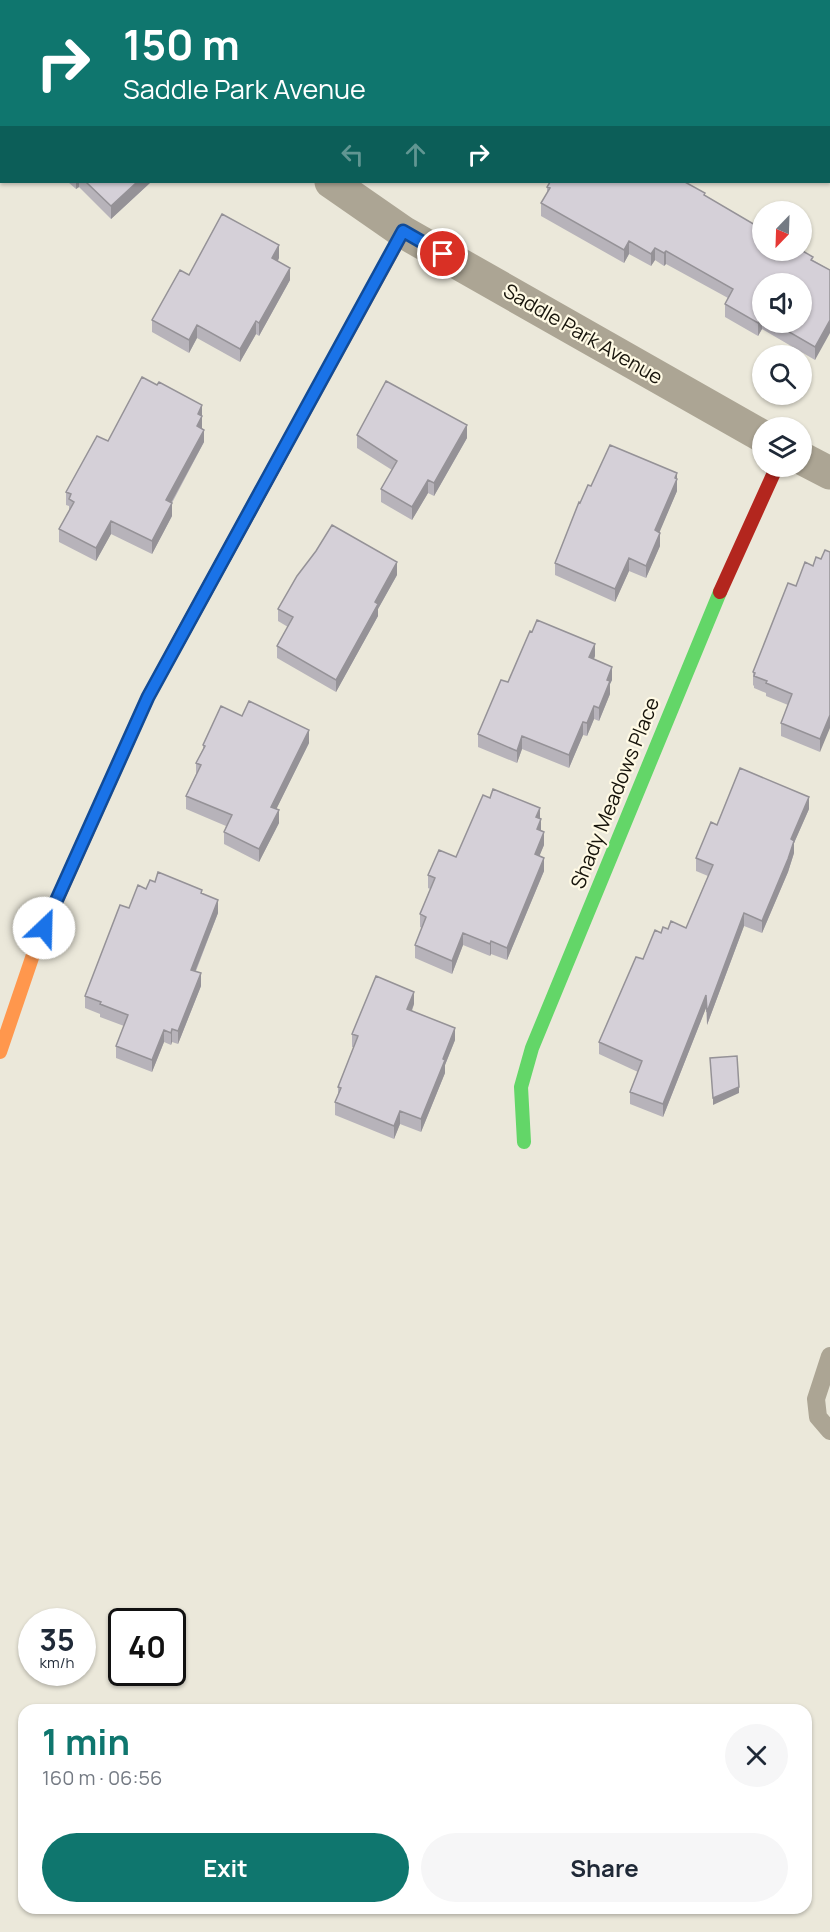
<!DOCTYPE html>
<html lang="en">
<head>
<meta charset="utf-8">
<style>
	body { margin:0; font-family:Manrope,sans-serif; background:#f6f6f7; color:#1f2937; height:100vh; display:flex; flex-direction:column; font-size:22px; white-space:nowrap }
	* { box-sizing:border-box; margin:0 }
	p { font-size:20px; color:#747a83 }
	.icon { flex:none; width:33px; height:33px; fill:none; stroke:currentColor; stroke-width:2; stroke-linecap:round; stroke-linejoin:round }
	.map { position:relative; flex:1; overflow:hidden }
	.panel { position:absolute; left:18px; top:1704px; width:794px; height:210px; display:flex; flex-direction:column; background:#fff; border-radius:18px; box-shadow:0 2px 4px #0004 }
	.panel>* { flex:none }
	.banner { position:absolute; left:0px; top:0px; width:831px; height:183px; box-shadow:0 2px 4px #0004; background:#0f766e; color:#fff; overflow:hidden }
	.needle { width:39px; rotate:203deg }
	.tools { position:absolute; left:752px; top:201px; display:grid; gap:12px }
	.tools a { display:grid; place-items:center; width:60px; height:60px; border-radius:50%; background:#fff; box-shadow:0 2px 4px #0004; font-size:30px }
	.speed { position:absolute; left:18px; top:1608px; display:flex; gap:12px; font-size:30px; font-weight:700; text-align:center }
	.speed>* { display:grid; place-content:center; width:78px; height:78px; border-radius:50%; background:#fff; box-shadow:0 2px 4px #0004; line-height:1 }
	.speed small { font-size:15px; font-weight:400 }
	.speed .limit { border:3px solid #111; border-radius:9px; background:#fff; color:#111 }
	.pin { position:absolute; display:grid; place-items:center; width:51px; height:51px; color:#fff; margin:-26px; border:3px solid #fff; border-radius:50%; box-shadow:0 2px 6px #0007 }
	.me { position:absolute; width:66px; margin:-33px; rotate:24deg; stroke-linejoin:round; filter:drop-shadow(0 0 4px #0008) }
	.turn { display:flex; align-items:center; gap:21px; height:126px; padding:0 24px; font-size:27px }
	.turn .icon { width:78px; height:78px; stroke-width:2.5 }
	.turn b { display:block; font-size:42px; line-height:51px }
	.lanes { display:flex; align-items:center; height:57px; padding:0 24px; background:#0003; justify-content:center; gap:30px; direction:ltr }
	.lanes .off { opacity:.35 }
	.round { display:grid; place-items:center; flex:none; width:63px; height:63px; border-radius:32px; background:#f6f6f7 }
	.summary { display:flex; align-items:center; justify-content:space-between; height:102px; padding:0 24px }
	h1 { font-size:36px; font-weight:700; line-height:45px; color:#0f766e }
	.primary-button { display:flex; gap:12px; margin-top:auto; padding:12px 24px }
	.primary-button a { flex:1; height:69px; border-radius:36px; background:#0f766e; color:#fff; font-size:24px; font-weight:700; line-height:69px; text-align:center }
	.primary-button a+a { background:#f6f6f7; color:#1f2937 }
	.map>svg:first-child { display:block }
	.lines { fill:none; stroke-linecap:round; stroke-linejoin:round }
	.lane { stroke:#aca594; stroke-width:18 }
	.street { stroke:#aca594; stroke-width:33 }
	.fast { stroke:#63d668; stroke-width:14 }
	.slow { stroke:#ff974d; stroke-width:14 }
	.jam { stroke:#b3261e; stroke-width:14 }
	.wall { fill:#b7b3ba; fill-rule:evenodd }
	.shaded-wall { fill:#959297 }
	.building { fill:#d5d0d8; stroke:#959297; stroke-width:1.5 }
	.route-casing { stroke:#114b97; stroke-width:15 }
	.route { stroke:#1a73e8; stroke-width:10 }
	.labels { text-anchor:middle; stroke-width:4.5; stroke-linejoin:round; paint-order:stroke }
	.street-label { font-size:20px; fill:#17140b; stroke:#fffae5 }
</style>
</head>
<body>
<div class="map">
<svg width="830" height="1932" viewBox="0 0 830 1932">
	<rect width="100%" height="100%" fill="#ebe8da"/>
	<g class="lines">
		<path class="lane" d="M830,1356L816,1399L818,1417L830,1431"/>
		<path class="street" d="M132,0L133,2
			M684,0L687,2
			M331,182L403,232L762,436
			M801,458L830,473"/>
		<path class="fast" d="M524,1142L521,1087L532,1048L720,592"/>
		<path class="slow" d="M285,447L403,232
			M0,1052L35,949L148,697L177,644"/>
		<path class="jam" d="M720,592L777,466
			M177,644L285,447"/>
	</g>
	<path class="wall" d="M223,0H360L362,2H224Z
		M68,182H151L111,219L79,187L76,189Z
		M547,187L705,196L830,270L815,360L762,329L758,336L725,317V304L728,298L666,264L664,266L655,260L651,266L629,254L624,263L541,216V203L547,193ZM762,284L801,322H762Z
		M279,258L278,261L290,280L259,336L256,334L240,362L197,338L189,353L152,332V320L189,275Z
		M157,385L202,405V429L204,442L172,503V516L152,554L111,534L96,561L59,542V529L69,512V506L66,505V492L108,441Z
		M357,435L467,438L434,496L428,493L412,520L381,502V489L392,470L357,448Z
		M677,473V491L659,532L660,546L646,578L629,571L615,602L555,575V563L580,503L591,486Z
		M821,559L820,752L781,736V723L788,705L766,696V693L754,688V686L753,685V672L796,586L813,566Z
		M397,575L378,609V616L336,692L277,658V646L288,627L278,621V609Z
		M595,656L594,659L612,680L610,684V694L599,721L594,719L587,736L583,735L569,768L522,749L517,763L478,747V734L508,682Z
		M242,716L309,743L276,809L279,823L259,862L224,844V832L226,826L186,809V796L196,774V763L203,749V745Z
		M490,798L540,818L541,831L544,845L539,856L544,871L507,960L491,954L490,956L463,945L452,974L415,958V945L422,928L420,927V914L430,889L428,888V875L456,857Z
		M809,809L794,843V853L788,872L762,933L744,926L707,1025L706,1008L663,1117L630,1104V1092L638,1072L599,1054V1042L643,959L661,933L668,929L686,928L708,876L696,871V858L717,825Z
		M146,889L202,893L218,913L196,971L201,986L178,1044L172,1042L171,1045L164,1042L152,1072L116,1058V1046L124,1026L100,1017V1014L85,1008V996L129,908Z
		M414,1004L412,1011L455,1040L445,1065V1073L421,1132L400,1124L394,1139L335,1115V1102L338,1095V1087L354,1047H352V1034Z"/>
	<path class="shaded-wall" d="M76,182H79V187L76,189Z
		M137,182H151L111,219V206Z
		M629,241V254L624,263V250Z
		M279,245V258L272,271V258Z
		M655,248V260L651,266V254Z
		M666,251V264L664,266V253Z
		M290,268V280L259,336V323Z
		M762,317V329L758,336V323Z
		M830,320V333L815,360V347Z
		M256,321V334L240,362V349Z
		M197,325V338L189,353V340Z
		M202,405V429L197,439L198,414Z
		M467,425V438L434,496V483Z
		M204,430V442L166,512V500Z
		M677,473V491L655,543V530Z
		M428,480V493L412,520V507Z
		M172,503V516L152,554V541Z
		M111,521V534L96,561V548Z
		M660,533V546L646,578V566Z
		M629,558V571L615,602V589Z
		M397,562V575L378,609V616L336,692V680L375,602Z
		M595,644V656L589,670V657Z
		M612,667V680L610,684V694L599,721V708L607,680Z
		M594,706V719L587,736V723Z
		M830,715V728L820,752V739Z
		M583,722V735L569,768V755Z
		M309,730V743L271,820V807Z
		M522,736V749L517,763V751Z
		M809,797V809L794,843V853L788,872L762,933V921L791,839Z
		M540,808V821L536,817Z
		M279,810V823L259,862V849Z
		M541,819V831L537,829Z
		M544,832V845L535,867V854Z
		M544,858V871L507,960V948Z
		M218,900V913L191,982V970Z
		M744,913V926L707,1025V1012Z
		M463,933V945L452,974V961Z
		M491,941V954L490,956V944Z
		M201,973V986L178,1044V1031Z
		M414,992V1004L407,1022V1009Z
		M706,995V1008L663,1117V1104Z
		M455,1028V1040L445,1065V1073L421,1132V1119L443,1059Z
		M172,1029V1042L171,1045V1033Z
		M164,1030V1042L152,1072V1060Z
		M739,1087V1093L713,1105V1098Z
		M400,1111V1124L394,1139V1126Z"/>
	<path class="building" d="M242,0H360L362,2H243Z
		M86,182H137L111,206Z
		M550,182H685L705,193L704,195L762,229V250H801L813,257L811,260L830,270V320L815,347L772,322H801V284H762V317L758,323L725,304L733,289L666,251L664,253L655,248L651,254L629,241L624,250L541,203L550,188L547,187Z
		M222,214L279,245L272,258L290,268L259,323L256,321L240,349L197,325L189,340L152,320L180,270L189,275Z
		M142,377L157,385L159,382L202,405L198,414L202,416L197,426L204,430L166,500L172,503L152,541L111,521L96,548L59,529L74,502L69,499L71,494L66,492L97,436L108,441Z
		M386,381L467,425L434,483L428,480L412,507L381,489L397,461L357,435Z
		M610,445L677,473L675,478L677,479L655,530L660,533L646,566L629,558L615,589L555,563L579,502L580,503L588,485L591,486Z
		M332,525L397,562L375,602L378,604L336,680L277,646L293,617L278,609L297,576L316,551Z
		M825,550L830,552V715L820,739L781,723L792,694L766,683L767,681L754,676L755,673L753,672L788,583L796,586L805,562L813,566L816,557L821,559Z
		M537,620L595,644L589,657L612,667L607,680L610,681L599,708L594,706L587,723L583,722L569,755L522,736L517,751L478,734L501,680L508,682L530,631L532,632Z
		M249,701L309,730L271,807L279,810L259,849L224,832L232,815L186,796L201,765L196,763L205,746L203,745L221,706L242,716Z
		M740,768L809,797L791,839L794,841L788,859L762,921L744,913L707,1012L706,995L663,1104L630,1092L642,1061L599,1042L636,957L643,959L655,930L661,933L663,927L668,929L671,921L686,928L713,865L696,858L711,822L717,825Z
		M493,789L540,808L536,817L541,819L537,829L544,832L535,854L544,858L507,948L491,941L490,944L463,933L452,961L415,945L426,917L420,914L435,878L428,875L439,850L456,857L483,795L490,798Z
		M158,872L202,890L201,893L218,900L191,970L201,973L178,1031L172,1029L171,1033L164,1030L152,1060L116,1046L128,1015L100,1004L101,1002L85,996L120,905L129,908L138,885L146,889L150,880L155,882Z
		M376,976L414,992L407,1009L455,1028L443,1059L445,1060L421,1119L400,1111L394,1126L335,1102L341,1088L338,1087L358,1036L352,1034Z
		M737,1056L739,1087L713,1098L710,1058Z"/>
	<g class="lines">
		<g class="route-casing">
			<path id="route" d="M44,928L148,697L403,231L443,254"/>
		</g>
		<use href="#route" class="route"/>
	</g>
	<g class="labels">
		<g class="street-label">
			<text transform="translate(583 334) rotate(30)" y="7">Saddle Park Avenue</text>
			<text transform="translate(615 793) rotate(-68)" y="7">Shady Meadows Place</text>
		</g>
	</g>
</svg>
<div class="tools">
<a><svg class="needle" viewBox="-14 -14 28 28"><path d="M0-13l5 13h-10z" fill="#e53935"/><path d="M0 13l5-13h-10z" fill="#747a83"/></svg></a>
<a><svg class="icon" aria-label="sound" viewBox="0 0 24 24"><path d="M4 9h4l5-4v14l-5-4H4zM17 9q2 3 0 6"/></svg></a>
<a><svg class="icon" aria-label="search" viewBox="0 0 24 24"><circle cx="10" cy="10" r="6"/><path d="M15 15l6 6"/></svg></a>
<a><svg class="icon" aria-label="layers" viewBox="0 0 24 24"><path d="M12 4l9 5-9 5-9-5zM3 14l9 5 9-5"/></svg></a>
</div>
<div class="speed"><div>35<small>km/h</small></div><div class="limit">40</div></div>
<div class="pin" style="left:443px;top:254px;background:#d93025"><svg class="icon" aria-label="arrive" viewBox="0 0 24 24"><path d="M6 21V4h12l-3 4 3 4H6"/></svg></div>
<svg class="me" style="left:44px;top:928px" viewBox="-20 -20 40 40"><circle r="19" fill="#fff"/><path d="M0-13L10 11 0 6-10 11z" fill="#1a73e8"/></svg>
<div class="banner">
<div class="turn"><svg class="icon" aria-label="right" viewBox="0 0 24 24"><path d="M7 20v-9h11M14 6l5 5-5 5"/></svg><div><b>150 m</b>Saddle Park Avenue</div></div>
<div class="lanes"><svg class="icon off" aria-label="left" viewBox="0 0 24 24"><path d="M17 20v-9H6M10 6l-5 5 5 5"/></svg><svg class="icon off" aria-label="ahead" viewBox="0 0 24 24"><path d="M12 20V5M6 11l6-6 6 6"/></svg><svg class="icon" aria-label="right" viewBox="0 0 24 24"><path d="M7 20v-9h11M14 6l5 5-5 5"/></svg></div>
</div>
<section class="panel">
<div class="summary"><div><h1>1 min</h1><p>160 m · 06:56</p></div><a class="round"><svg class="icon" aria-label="close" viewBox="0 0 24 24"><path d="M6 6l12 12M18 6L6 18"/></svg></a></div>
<div class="primary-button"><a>Exit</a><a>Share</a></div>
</section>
</div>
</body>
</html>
